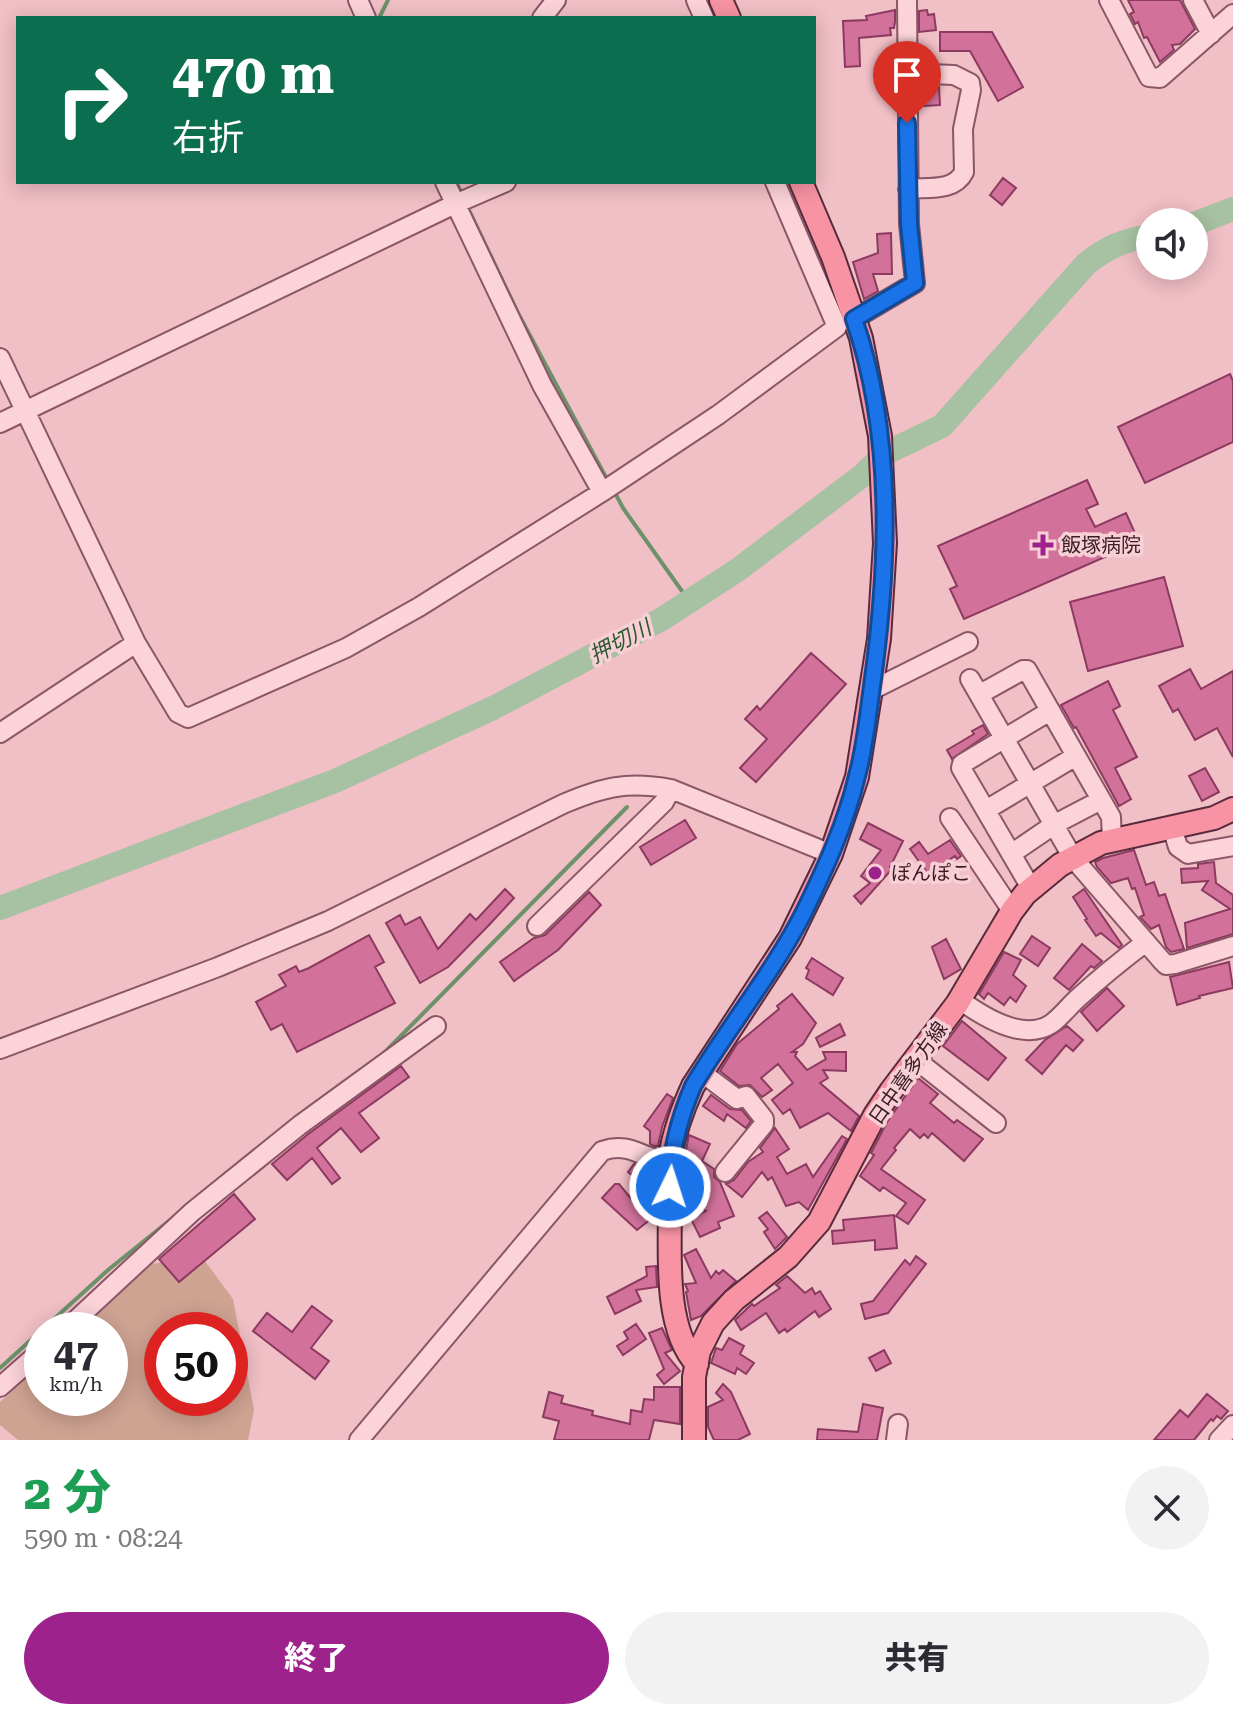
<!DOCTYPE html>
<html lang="ja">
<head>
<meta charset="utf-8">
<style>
	body { margin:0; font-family:"Roboto Serif","Noto Sans JP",serif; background:#f2f2f3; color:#2b2b33; height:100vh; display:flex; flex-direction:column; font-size:30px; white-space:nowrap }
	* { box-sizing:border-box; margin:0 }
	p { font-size:26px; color:#7c7c81 }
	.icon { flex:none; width:44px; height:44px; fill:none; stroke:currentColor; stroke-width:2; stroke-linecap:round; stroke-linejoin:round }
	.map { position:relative; height:1440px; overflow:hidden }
	.drawer { display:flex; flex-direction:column; background:#fff; flex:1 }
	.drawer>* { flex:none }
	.banner { position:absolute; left:16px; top:16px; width:800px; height:168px; border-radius:0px; box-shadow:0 4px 20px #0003; background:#0b6e4f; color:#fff; overflow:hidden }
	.fabs { position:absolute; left:1136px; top:208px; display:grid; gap:16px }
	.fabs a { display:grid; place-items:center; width:72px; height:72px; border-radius:50%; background:#fff; box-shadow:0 4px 20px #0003; font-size:40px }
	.speed { position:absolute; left:24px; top:1312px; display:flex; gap:16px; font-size:40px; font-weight:700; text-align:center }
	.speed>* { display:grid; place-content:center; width:104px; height:104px; border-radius:50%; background:#fff; box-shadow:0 4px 20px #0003; line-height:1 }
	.speed small { font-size:20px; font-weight:400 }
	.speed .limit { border:12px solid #d22; background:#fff; color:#111 }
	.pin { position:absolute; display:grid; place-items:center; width:68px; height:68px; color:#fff; margin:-82px -34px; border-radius:50% 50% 50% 0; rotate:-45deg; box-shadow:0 0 8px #0007 }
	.pin .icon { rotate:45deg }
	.me { position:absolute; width:88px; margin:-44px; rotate:4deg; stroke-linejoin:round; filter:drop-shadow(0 0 6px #0008) }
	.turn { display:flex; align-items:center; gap:28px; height:168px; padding:0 24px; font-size:36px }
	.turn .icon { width:104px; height:104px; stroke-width:2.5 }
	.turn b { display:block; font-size:56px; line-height:68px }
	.round { display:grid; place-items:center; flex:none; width:84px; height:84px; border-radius:42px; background:#f2f2f3 }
	.head { display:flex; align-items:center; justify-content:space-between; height:136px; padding:0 24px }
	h1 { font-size:48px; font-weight:800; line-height:60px; color:#1e9e55 }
	.primary-button { display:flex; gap:16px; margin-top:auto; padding:16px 24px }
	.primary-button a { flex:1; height:92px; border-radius:48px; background:#9e228c; color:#fff; font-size:32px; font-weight:800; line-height:92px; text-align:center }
	.primary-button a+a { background:#f2f2f3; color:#2b2b33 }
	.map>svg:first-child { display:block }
	.green { fill:#cfa392; fill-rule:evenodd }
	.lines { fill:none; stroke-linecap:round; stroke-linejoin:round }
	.stream { stroke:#6d9169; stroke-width:4 }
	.river { stroke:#a7c2a2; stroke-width:24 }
	.building { fill:#d2729b; stroke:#8c3a5f; stroke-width:2 }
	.minor-casing { stroke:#8b5667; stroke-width:22 }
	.major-casing { stroke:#582b3c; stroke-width:26 }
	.minor { stroke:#fbd3d9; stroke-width:18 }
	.major { stroke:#f793a3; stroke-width:22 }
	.route-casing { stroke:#114b97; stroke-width:20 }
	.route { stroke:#1a73e8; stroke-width:14 }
	.poi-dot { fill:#9e228c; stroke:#f8cfd5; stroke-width:3 }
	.labels { text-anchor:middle; stroke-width:7; stroke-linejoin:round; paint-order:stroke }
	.poi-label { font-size:20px; fill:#391c26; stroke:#f8cfd5; text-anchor:start }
	.street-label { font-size:20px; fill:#391c26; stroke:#f8cfd5 }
	.water-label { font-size:22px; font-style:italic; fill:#2a5a2e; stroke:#f8cfd5 }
</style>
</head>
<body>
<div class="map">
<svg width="1233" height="1440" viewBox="0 0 1233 1440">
	<rect width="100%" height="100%" fill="#f1bfc6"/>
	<path class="green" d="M202,1257L233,1299L254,1410L248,1440H18L0,1425V1402L42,1364V1398H110V1330H80L151,1264ZM162,1330H230V1398H162Z"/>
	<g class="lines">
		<path class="stream" d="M379,18L388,0
			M456,182L462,194
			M467,206L519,315L609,483
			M614,491L623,508L689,601
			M381,1056L627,807
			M0,1368L108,1270L175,1216"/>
		<path class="river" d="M1194,224L1233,209
			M0,908L335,781L493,708L662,619L739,569L863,475L886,453L942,426L1086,264C1107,247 1124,240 1150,236"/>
	</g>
	<path class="building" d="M1128,0H1180L1195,29L1180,44L1172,45L1174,50L1160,62L1147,37L1144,38L1138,22L1135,24L1130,14L1134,12Z
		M895,10V22L894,28H890L891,35L859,38L860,66L845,67L843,21L867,20L866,16Z
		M927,10L928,15L934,14L936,30L919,32V11Z
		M940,32H992L1023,87L998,101L970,51H940Z
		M924,86L939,87L940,105L924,106Z
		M1003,178L1016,188L1002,205L990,195Z
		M891,233L892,274H873L878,291L864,299L853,262L878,253L877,234Z
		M1230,374L1233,381V442L1145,483L1118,427Z
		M1087,480L1098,504L1086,509L1095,527L1126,513L1139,542L964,619L950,589L957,586L938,546Z
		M1164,577L1183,646L1088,671L1070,602Z
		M811,653L846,684L756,782L740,768L767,739L745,719L757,706L760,710Z
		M1190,669L1201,689L1233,671V757L1217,728L1195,740L1178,709L1173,712L1159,686Z
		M1108,681L1120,706L1113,710L1137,757L1115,768L1131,799L1119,806L1076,727L1074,728L1061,705Z
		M983,725L988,734L952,759L947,750L974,734L972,731Z
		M1205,768L1219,792L1202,801L1189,776Z
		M685,820L696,838L651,865L640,847Z
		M868,823L903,841L890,867L892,869L861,904L854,896L870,883L861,876L881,850L860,839Z
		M950,840L961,856L957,859L955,856L928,874L910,849L919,842L928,854Z
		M1134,850L1146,885L1154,882L1159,896L1165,894L1184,949L1171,952L1166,947L1159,925L1151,929L1140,917L1144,915L1135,888L1132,889L1128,878L1111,883L1097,867L1095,862L1103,858Z
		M1214,862L1216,883L1233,895V934L1187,948L1185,923L1230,909L1202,890L1208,881L1182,883L1181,869L1198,868V864Z
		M505,889L514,898L490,924L448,967L420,983L386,923L400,915L405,925L420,917L438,949L470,914L476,920Z
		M1084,889L1122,945L1119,948L1101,933L1096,936L1085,920L1087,919L1073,897Z
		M589,892L601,905L558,950L514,981L500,962L534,938L545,935Z
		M369,935L384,962L375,967L395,1003L297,1052L282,1024L271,1030L256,1002L286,986L279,975L296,966L299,972L309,968Z
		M1032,936L1050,948L1038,966L1020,954Z
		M946,939L961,969L944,979L932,947Z
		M1082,944L1102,961L1094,968L1091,966L1069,990L1054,978Z
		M1004,952L1021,960L1013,975L1026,986L1016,1002L1010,997L1004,1005L988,993L984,999L979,994Z
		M812,958L843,978L833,995L806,978L809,970L806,968Z
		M1229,962L1233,988L1199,996L1200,998L1177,1005L1170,977Z
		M1107,988L1124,1006L1097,1031L1081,1012Z
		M792,994L816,1023L803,1044L792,1052H797L795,1056L807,1070L826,1059L823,1052H846V1071L823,1070L828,1078L820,1083L859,1116L851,1131L828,1113L800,1128L790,1109L783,1114L772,1100L793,1083L778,1064L761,1078L772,1090L762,1097L750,1085L739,1086L720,1071L737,1044L779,1009L777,1006Z
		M962,1021L1006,1058L988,1080L943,1046Z
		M840,1024L845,1035L820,1047L816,1038Z
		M1067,1026L1083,1040L1073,1051L1066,1045L1042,1074L1026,1060L1045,1040Z
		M401,1066L409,1077L359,1113L379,1138L361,1152L341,1128L317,1148L340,1178L332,1184L312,1158L287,1180L272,1164L307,1135Z
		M918,1078L938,1094L930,1103L954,1123L957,1120L983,1139L964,1161L932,1133L928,1138L924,1134L920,1138L910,1129L894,1148L896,1150L881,1169L925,1200L908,1224L896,1216L906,1203L883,1187L880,1191L860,1176L874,1155L871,1153L887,1122Z
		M667,1094L673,1098L662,1127L658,1146H654L650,1144V1131L644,1126Z
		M711,1095L730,1109L742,1110L751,1121L746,1128L727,1114L724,1121L703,1106Z
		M775,1128L789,1149L777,1157L787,1174L806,1164L813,1177L842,1136L847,1139L808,1210L799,1202L786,1206L772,1177L768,1180L762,1172L742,1197L726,1184L734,1180L748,1162L763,1152L760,1148Z
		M689,1135L710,1144L702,1161L714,1169V1177L720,1182L734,1216L718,1222L720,1228L700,1237L691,1219L706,1211L688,1199L693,1190L683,1189V1165Z
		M634,1164L655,1174V1178L647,1187L628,1172Z
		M615,1184H619L639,1208L656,1196V1207H651L656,1215L637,1230L602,1198Z
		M234,1194L255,1219L179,1282L159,1259Z
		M767,1212L787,1237L775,1249L764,1232L768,1229L759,1218Z
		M894,1215L897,1248L875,1250V1240L833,1244L832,1231L844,1230L843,1220Z
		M696,1249L711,1278L716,1271L719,1274L723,1270L736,1281L701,1316L691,1320L686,1292L688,1291L685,1284L696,1283L684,1255Z
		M916,1256L926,1264L888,1313L865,1319L861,1304L873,1301L905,1260L910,1265Z
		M656,1266L657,1287L636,1290L641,1301L615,1314L607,1297L647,1276L646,1267Z
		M787,1276L805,1293L812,1288L815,1294L820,1291L831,1309L819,1317L815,1311L787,1332L785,1329L779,1333L766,1313L741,1330L735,1320L752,1304L754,1306L780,1288L776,1285Z
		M312,1306L332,1321L311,1348L329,1361L315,1379L253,1331L267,1313L292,1332Z
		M636,1324L646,1339L623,1355L617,1346L628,1339L624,1332Z
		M662,1328L672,1350L665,1353L680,1371L664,1384L657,1375L664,1369L649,1333Z
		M729,1338L744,1346L740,1354L754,1363L746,1374L737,1368L735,1374L711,1363L716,1348L722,1350Z
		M884,1350L891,1363L876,1371L869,1358Z
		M723,1384L731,1392L750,1434L738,1440H714L708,1427V1407L723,1400L716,1393Z
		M654,1387H680V1424L654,1420L649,1440H554L559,1421L543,1417L549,1392L563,1396L561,1403L593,1411L592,1415L630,1424L631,1410L642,1412L644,1399L654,1400Z
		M1207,1394L1228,1411L1221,1419L1217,1416L1213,1421L1211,1419L1194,1440H1154L1180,1410L1188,1417Z
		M863,1404L883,1408L877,1440H817L818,1429L858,1432Z"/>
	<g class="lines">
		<g class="minor-casing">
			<path id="minor" d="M358,0L366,18
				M696,0L704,18
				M1109,0L1149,77L1160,78L1233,14
				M1193,0L1211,34
				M542,18L556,0
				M907,73L954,75L970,83L971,90L963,129L964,172C954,192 928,187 908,189
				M445,182L542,385L602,492
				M854,319L915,283L909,224L907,0
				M0,358L136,643L178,713L188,718L346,648L419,607L602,492L718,415L837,327L775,182
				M0,423L455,204L506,182
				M970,679L1073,858L1163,962L1166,965L1175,964L1233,946
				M872,690L968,642
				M980,694L1023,670H1027L1111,817L1112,841
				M0,733L136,643
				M986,810L1076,756
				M950,818L1012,911
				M1172,827L1178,847L1188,854L1233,846
				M1011,854L1055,824L1101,800
				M1031,888L961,768L962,764L1050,711
				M537,926L664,802L671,789
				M960,1000C982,1016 1023,1042 1051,1024C1061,1017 1069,1006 1078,998C1100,978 1122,960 1146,942
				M0,1049L218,967L328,921L563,804C603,787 627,781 671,789L831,854
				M915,1059L996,1123
				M701,1072L737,1099L746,1096L764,1119V1124L725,1172
				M65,1330L192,1212L300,1125L436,1026
				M0,1387L42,1350
				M359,1440L602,1151C635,1140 644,1164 670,1158
				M896,1440L898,1424
				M1219,1440L1233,1425"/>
		</g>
		<g class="major-casing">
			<path id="major" d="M721,0L729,18
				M697,1364C664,1329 670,1253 670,1207C670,1191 667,1173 670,1157C674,1133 683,1108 693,1086L790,938L831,854L857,777L879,639L885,543L880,436L861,338L833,257L801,182
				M694,1440V1377L699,1351L713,1323L734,1300L788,1257L819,1222L875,1115L891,1091L957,1004L1012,911L1025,894L1060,865L1101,843L1214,818L1233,809"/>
		</g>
		<use href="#minor" class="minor"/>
		<use href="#major" class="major"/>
	</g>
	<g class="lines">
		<g class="route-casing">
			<path id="route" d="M670,1187C670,1152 679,1119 693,1086C728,1027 773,973 804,912C825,869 846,823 857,776C865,747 868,716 872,686C889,566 894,435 854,319L915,283L909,224L907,123"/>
		</g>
		<use href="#route" class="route"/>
	</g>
	<g class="poi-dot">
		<path d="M1039 533h8v8h8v8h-8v8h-8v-8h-8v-8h8z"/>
		<circle cx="875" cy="873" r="8"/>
	</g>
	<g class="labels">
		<g class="poi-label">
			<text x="1061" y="552">飯塚病院</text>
			<text x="891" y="880">ぽんぽこ</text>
		</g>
		<g class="street-label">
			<text transform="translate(908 1073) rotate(-55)" y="7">日中喜多方線</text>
		</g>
		<g class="water-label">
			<text transform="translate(620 641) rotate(-28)" y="8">押切川</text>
		</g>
	</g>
</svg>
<div class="fabs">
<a><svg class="icon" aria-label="sound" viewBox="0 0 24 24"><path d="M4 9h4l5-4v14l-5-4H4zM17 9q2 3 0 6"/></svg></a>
</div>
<div class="speed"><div>47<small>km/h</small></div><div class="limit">50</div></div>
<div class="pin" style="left:907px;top:123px;background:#d93025"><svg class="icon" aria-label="arrive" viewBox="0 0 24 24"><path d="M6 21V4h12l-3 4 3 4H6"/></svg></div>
<svg class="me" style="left:670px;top:1187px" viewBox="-20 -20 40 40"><circle r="17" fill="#1a73e8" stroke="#fff" stroke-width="3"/><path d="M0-11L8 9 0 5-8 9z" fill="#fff"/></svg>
<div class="banner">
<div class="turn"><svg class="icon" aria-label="right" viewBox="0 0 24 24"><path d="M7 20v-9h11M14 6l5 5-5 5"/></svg><div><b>470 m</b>右折</div></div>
</div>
</div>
<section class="drawer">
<div class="head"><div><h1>2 分</h1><p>590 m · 08:24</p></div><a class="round"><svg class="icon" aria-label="close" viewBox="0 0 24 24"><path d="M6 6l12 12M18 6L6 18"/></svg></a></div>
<div class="primary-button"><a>終了</a><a>共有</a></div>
</section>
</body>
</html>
